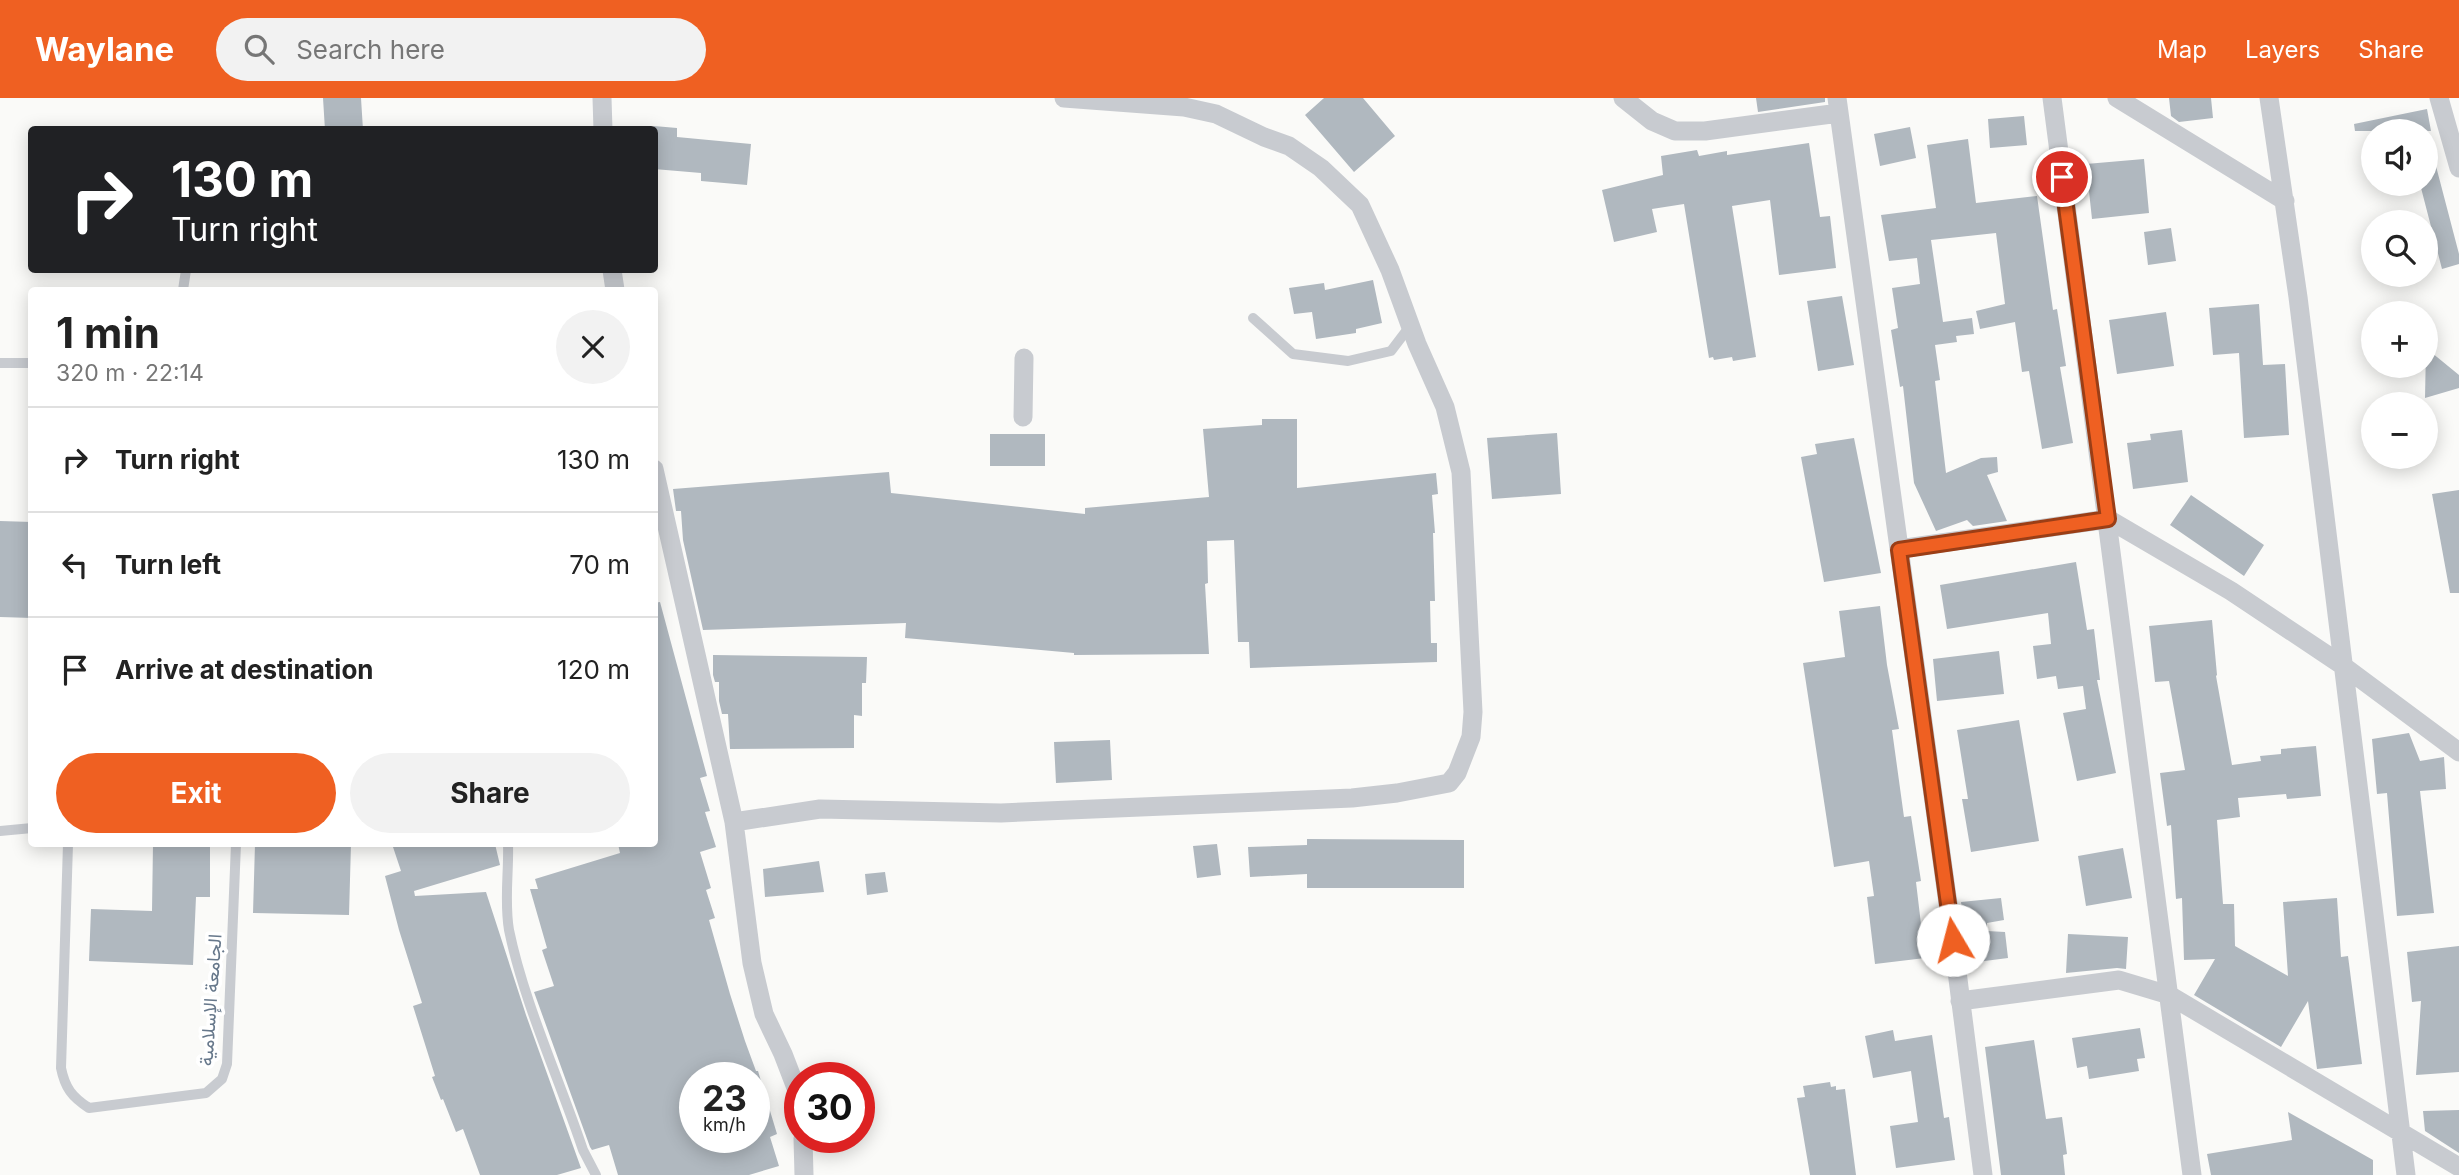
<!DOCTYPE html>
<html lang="en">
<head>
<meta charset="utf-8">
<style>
	body { margin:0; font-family:Inter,Vazirmatn,sans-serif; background:#f2f2f2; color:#222; height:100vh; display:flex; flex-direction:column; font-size:26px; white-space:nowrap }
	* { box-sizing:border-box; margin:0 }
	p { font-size:23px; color:#767676 }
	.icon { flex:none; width:38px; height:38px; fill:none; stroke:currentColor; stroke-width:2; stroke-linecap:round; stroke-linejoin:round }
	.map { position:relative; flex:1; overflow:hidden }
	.panel { position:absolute; left:28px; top:189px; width:630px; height:560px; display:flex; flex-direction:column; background:#fff; border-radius:7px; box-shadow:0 4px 18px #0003 }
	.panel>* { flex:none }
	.hud { position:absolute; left:28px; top:28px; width:630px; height:147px; border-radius:7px; box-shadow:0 4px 18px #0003; background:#202124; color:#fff; overflow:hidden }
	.controls { position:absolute; left:2361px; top:21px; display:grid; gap:14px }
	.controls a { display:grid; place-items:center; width:77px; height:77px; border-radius:50%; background:#fff; box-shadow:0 4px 18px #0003; font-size:35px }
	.speed { position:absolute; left:679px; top:964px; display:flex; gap:14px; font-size:35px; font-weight:700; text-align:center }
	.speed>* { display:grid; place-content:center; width:91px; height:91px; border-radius:50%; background:#fff; box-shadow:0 4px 18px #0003; line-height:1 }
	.speed small { font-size:18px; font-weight:400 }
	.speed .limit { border:10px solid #d22; background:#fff; color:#111 }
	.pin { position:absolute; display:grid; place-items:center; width:60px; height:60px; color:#fff; margin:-30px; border:4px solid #fff; border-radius:50%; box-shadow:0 2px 7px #0007 }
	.me { position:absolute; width:77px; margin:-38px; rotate:352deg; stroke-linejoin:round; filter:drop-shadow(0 0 5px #0008) }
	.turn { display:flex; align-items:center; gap:24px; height:147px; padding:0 28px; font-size:32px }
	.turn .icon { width:91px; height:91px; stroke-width:2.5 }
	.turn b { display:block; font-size:49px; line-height:60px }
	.round { display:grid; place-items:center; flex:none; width:74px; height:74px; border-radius:37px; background:#f2f2f2 }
	.overview { display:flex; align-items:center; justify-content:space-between; height:119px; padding:0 28px }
	h1 { font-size:42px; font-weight:700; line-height:52px }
	.cta { display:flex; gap:14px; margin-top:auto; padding:14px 28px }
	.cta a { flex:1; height:80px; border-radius:42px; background:#ef6022; color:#fff; font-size:28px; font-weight:700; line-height:80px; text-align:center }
	.cta a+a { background:#f2f2f2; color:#222 }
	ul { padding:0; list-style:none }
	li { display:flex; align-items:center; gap:21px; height:105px; padding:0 28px; border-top:2px solid #e0e0e0 }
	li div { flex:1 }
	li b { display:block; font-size:26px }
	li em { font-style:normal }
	header { display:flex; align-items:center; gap:42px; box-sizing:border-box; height:98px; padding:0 35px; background:#ef6022; color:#fff }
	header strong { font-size:33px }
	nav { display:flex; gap:38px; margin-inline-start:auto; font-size:24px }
	.search { width:490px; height:63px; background:#f2f2f2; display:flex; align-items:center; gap:18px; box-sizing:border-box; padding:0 24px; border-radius:38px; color:#767676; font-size:26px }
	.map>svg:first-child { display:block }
	.building { fill:#b0b8bf; fill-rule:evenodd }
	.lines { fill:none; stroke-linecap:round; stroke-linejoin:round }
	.service { stroke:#c8cbd0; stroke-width:10 }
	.minor { stroke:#c8cbd0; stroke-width:19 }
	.route-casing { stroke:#9b3e16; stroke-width:18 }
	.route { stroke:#ef6022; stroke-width:12 }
	.labels { text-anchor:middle; stroke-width:7; stroke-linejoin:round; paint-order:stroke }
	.street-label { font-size:19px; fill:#67788b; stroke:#fff }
</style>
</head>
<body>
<header>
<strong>Waylane</strong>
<div class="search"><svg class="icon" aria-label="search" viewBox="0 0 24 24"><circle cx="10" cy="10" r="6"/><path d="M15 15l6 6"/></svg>Search here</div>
<nav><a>Map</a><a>Layers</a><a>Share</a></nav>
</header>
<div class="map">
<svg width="2459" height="1077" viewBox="0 0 2459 1077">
	<rect width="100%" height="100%" fill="#fafaf8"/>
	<path class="building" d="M323,0H361L363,32H325Z
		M1324,0H1363L1395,38L1354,74L1305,17Z
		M1756,0H1825V4L1758,14Z
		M2169,0H2211L2213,20L2179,24L2171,18Z
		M2427,11L2431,33H2355L2354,26Z
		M2024,18L2027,47L1990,50L1988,21Z
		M654,28L677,30V39L751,46L747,87L701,83V75L654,71Z
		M1910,29L1916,60L1880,68L1874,36Z
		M1968,41L1976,105L2037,98L2053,212L2057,211L2066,268L2060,269L2073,345L2042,351L2029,273L2022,274L2015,224L1980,231L1976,213L2005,206L1996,135L1931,142L1943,224L1972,220L1974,236L1956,238L1957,244L1935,247L1940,282L1935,283L1946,375L1981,360L1997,359L1998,374L1987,377L2007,423L1973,428L1967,422L1936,433L1914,385L1903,288L1900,289L1891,232L1898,230L1892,190L1920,186L1917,160L1889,163L1881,117L1936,110L1927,47Z
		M1809,45L1820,119L1830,118L1836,170L1779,177L1770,102L1732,108L1756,259L1733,263L1732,259L1714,262L1713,259L1709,260L1684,106L1652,111L1657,134L1614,144L1602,92L1663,77L1661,58L1697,52L1699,58L1727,53V57Z
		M2431,49L2459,156V166L2442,171L2420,86H2426V50Z
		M2144,61L2149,115L2092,121L2086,66Z
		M2171,130L2176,163L2148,167L2144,134Z
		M1373,182L1382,225L1356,231V235L1316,241L1312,214L1294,216L1289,190L1324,185L1325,192Z
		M1842,198L1854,267L1818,273L1807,203Z
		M2259,206L2263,267L2285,266L2289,337L2244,340L2239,255L2213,257L2209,210Z
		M2166,214L2174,268L2117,276L2109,222Z
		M2426,250L2459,277V290L2425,300Z
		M1262,321H1297V390L1436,375L1438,396L1432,397L1435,435H1433L1435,503H1430L1431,545H1437V564L1250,570L1249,544H1238L1234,442L1207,443L1208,485L1205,486L1209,556L1074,557V555L905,540L906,525L703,532L683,442L681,413H676L673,391L889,374L891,395L1085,416V410L1209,399L1203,331L1262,327Z
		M2182,332L2188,384L2133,391L2127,345L2151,342L2150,336Z
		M1557,335L1561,396L1492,401L1487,340Z
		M990,336H1045V368H990Z
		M1854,340L1881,475L1824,484L1801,359L1817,356L1815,346Z
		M2459,392V495H2450L2432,396Z
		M2191,397L2264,447L2244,478L2170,427Z
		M0,423L32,424V520L0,519Z
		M2076,464L2087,532L2094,531L2100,582H2097L2116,675L2077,683L2063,615L2086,611L2083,588L2058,591L2056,578L2037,581L2033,548L2051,546L2048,515L1947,531L1940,487Z
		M660,504L707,678L700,680L710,713L705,714L716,749L700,754L711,790L706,792L715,820L709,822L730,896L745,943L756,973H758L777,1036L770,1039L779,1068L749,1077H618L609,1047L592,1052L590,1049L534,894L554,888L542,852L547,850L530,791H538L535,781L620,755L618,746H654V505ZM695,980H754V1040H695Z
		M1880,508L1887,567L1899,631L1892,632L1904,719L1911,718L1921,783L1916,784L1925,860L1875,866L1867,799L1874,798L1869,763L1834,769L1803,565L1845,559L1839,513Z
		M2212,522L2217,577L2216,578L2232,667L2261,663L2260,658L2281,656V651L2316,648L2321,698L2287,701L2286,696L2238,700L2240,719L2217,722L2223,806H2234L2235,848L2288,878L2283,804L2337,800L2341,859L2348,858L2362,966L2317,971L2308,903L2281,949L2194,897L2215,861L2184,862L2182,800L2176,801L2171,727L2167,728L2160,675L2185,672L2169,583L2155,584L2149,528Z
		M1999,553L2004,596L1937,603L1933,561Z
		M713,557L867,559L866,585H862V618L854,617V650L730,651L728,616H722L719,603V584H715L713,577Z
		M2019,622L2039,743L1971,754L1962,701H1968L1957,632Z
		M2409,635L2420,663L2444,659L2446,691L2420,693L2434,815L2397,818L2387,695L2377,696L2372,641Z
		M1110,642L1112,682L1056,685L1054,644Z
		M1307,741L1464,742V790H1307V776L1250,779L1248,749L1307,747Z
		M153,746H210V799H196L193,867L89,863L91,811L152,813Z
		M255,746H351L349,817L253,815Z
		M392,746H495L500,767L414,793L415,798L486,794L526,917L581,1070L557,1077H480L463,1031L456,1034L443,1001L441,1002L432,979L435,978L413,908L422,905L399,832L385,778L401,773Z
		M1217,746L1221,777L1197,780L1193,748Z
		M2123,750L2132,800L2086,808L2078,758Z
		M819,763L824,794L765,799L763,771Z
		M885,774L888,794L867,797L865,776Z
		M2001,800L2004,822L1987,825V833L2005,834L2008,860L1969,865L1961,804Z
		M2068,836L2128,839L2126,871L2117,870L2066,875Z
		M2459,848V974L2416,977L2421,903L2412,904L2407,854Z
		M2140,930L2145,960L2137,961L2139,973L2089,981L2087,968L2077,970L2072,940Z
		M1893,932L1895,943L1932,937L1944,1020L1949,1019L1955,1062L1896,1070L1890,1028L1918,1024L1911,973L1873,980L1865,938Z
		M2034,942L2046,1021L2062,1019L2067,1056L2063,1057L2065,1077H2001L1985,949Z
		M1830,984L1831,989L1836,988V992L1845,991L1856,1077H1810L1797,1000L1805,999L1803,988Z
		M2459,1012V1055L2425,1033L2423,1013Z
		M2288,1014L2373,1062V1077H2211L2207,1056L2292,1042Z"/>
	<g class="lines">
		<path class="service" d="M183,192L186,172
			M1253,220L1293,256L1348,263L1391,253L1410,228
			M0,265H32
			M0,733L32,730
			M68,746L61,970C65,990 72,999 89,1010L206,995L222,981L227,966L236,746
			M508,746C509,774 504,803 509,832C524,905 559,980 583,1052L596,1077"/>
		<path class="minor" d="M602,0L603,32
			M1623,0L1652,23L1675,33H1705L1839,15
			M1837,0L1953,842L1983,1077
			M2052,0L2192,1077
			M2117,0L2285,103
			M2269,0L2298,199L2406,1077
			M2439,0L2459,70
			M612,172L615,192
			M1023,319L1024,260
			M654,371L734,724L752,865L764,916L783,956L798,995L800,1008
			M1899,451L2108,421L2231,493L2342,567L2459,654
			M734,724L820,711L1001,715L1352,700L1397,695L1449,685L1457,675L1471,639L1473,614L1461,374L1445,309L1417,246L1390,172L1360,107L1321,70L1289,48L1264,39L1216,16L1184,9L1064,0
			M1960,903L2119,882L2169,897L2459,1069
			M803,1040L804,1077"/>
	</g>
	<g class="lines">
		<g class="route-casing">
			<path id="route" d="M1953,842L1899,452L2108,421L2062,79"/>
		</g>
		<use href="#route" class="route"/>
	</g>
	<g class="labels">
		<g class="street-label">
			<text transform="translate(210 902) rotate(-86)" y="7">الجامعة الإسلامية</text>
		</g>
	</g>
</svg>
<div class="controls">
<a><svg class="icon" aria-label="sound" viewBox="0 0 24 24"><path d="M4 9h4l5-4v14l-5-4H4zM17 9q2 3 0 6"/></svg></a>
<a><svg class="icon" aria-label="search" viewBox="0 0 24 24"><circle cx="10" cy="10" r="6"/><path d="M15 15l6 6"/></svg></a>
<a>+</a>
<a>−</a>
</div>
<div class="speed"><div>23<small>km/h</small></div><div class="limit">30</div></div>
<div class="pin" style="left:2062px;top:79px;background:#d93025"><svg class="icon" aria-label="arrive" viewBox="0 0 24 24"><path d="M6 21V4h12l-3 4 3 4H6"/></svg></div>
<svg class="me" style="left:1953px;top:842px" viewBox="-20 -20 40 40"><circle r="19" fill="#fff"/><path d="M0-13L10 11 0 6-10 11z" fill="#ef6022"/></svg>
<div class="hud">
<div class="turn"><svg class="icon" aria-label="right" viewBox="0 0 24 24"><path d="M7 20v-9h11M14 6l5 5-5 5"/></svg><div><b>130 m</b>Turn right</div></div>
</div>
<section class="panel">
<div class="overview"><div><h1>1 min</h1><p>320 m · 22:14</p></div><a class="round"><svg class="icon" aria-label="close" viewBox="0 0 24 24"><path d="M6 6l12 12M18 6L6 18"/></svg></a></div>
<ul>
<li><svg class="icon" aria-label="right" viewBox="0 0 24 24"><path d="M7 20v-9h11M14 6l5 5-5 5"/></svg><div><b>Turn right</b></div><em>130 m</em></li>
<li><svg class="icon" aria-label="left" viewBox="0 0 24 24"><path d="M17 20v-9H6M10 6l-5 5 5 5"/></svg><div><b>Turn left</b></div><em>70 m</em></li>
<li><svg class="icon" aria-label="arrive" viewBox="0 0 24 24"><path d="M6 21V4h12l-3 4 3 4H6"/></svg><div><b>Arrive at destination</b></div><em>120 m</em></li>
</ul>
<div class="cta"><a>Exit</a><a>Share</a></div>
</section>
</div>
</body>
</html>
